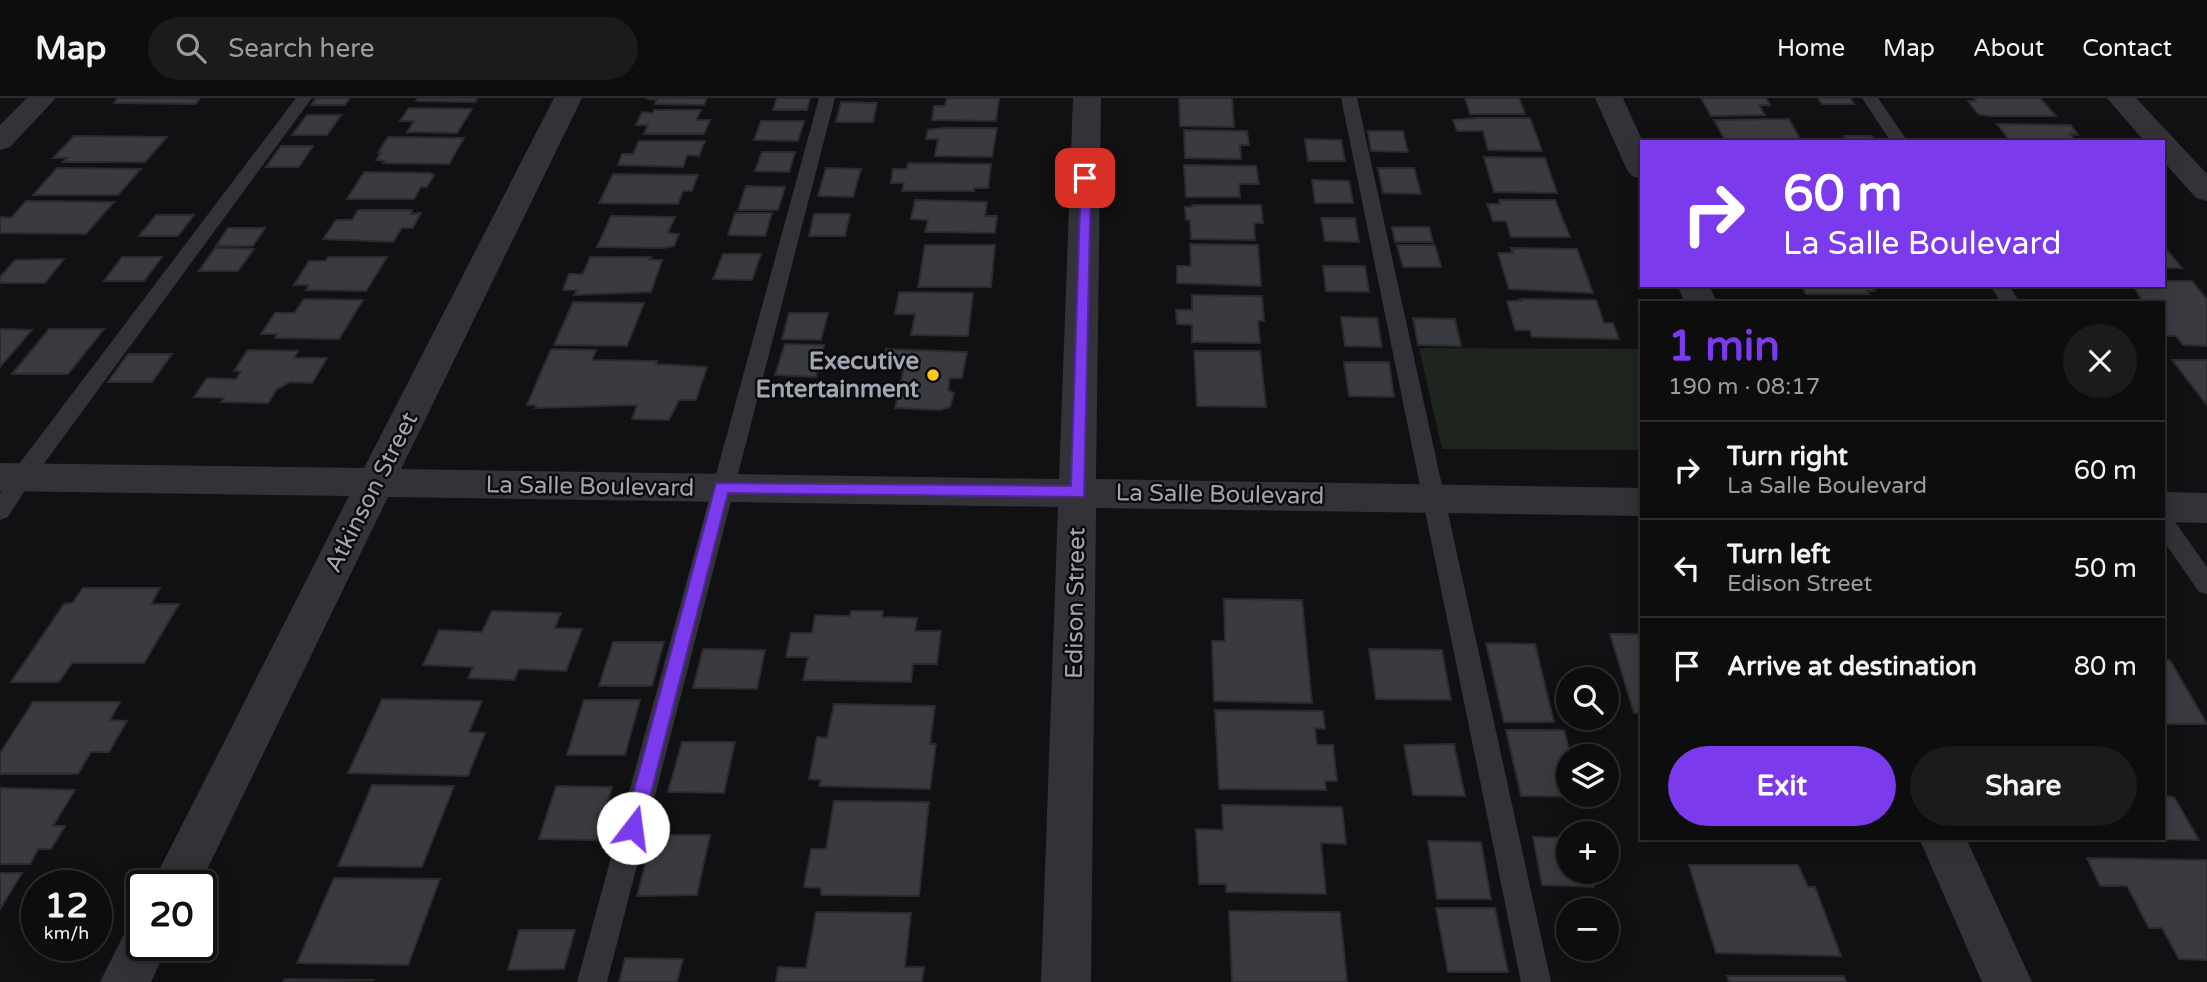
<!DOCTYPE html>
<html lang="en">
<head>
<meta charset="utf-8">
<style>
	body { margin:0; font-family:"Varela Round",sans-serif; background:#1b1b1c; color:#f1f3f6; height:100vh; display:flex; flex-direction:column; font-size:26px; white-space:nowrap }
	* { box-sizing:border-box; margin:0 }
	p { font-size:23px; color:#9a9c9e }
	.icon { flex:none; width:38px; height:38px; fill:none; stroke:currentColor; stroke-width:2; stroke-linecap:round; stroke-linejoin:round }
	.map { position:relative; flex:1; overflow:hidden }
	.sheet { position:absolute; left:1640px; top:203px; width:525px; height:539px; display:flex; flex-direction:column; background:#0d0d0e; border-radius:0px; box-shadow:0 4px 18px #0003,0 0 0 2px #2d2d2e }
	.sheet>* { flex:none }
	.guide { position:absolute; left:1640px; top:42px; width:525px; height:147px; border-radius:0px; box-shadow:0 4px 18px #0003,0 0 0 2px #2d2d2e; background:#7c3aed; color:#fff; overflow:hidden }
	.buttons { position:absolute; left:1556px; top:569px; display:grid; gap:14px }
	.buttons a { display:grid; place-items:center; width:63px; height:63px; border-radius:50%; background:#0d0d0e; box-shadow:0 4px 18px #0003,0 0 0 2px #2d2d2e; font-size:35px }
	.speed { position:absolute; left:21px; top:772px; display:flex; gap:14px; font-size:35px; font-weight:700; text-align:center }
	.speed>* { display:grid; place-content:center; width:91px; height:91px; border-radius:50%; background:#0d0d0e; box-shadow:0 4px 18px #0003,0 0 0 2px #2d2d2e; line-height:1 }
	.speed small { font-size:18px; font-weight:400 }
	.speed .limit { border:4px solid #111; border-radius:10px; background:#fff; color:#111 }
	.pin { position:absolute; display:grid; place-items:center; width:60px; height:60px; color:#fff; margin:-30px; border-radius:14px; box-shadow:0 4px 10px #0006 }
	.me { position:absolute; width:77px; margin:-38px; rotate:15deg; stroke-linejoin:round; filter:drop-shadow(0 0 5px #0008) }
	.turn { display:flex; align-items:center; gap:24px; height:147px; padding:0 28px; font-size:32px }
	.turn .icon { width:91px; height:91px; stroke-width:2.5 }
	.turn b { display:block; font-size:49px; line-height:60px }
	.round { display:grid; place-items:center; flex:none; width:74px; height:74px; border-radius:37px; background:#1b1b1c }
	.summary { display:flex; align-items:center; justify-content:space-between; height:119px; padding:0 28px }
	h1 { font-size:42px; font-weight:800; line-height:52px; color:#7c3aed }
	.button { display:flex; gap:14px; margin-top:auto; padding:14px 28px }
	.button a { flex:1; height:80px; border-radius:42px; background:#7c3aed; color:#fff; font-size:28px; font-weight:800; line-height:80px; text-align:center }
	.button a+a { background:#1b1b1c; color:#f1f3f6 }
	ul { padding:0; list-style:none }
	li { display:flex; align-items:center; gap:21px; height:98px; padding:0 28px; border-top:2px solid #2d2d2e }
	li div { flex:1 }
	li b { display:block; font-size:26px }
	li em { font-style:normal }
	header { display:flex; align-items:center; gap:42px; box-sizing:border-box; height:98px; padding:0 35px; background:#0d0d0e; border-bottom:2px solid #2d2d2e }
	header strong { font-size:33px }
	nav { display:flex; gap:38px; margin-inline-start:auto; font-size:24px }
	.search { width:490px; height:63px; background:#1b1b1c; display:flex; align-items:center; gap:18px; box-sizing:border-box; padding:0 24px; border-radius:38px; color:#9a9c9e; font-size:26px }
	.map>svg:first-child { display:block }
	.green { fill:#1d251e }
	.building { fill:#3a3b40; stroke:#2b2b2f; stroke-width:2 }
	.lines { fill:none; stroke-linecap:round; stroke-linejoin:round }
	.service { fill:#323238; fill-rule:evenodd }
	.minor { fill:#323238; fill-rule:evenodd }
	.tertiary { fill:#323238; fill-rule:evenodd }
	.route { fill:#7c3aed; stroke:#51269a; stroke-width:2 }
	.poi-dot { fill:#fec81d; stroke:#0c0c0d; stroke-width:2.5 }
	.labels { text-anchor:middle; stroke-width:5; stroke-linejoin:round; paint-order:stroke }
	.poi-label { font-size:24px; font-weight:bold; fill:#a1a5b4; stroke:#0c0c0d; text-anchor:end }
	.street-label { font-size:24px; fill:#a1a5b4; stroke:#0c0c0d }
</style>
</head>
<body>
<header>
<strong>Map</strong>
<div class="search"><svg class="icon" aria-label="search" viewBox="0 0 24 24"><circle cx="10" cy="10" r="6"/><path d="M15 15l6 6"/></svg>Search here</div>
<nav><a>Home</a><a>Map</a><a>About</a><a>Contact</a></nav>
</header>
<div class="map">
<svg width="2207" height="884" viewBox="0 0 2207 884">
	<rect width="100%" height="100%" fill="#111113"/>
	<path class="green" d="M1419,250L1641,251V352L1442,351Z"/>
	<path class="building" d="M118,0H200L196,6L114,5Z
		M316,0H350L345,7H311Z
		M418,0H477L475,4L416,3Z
		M645,0H707L704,7L655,6L657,2Z
		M777,0H810L807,12H773Z
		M947,0H999L996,23L932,22L934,8H945Z
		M1179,0H1232L1234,29L1180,28Z
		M1465,0H1519L1525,16H1470Z
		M1701,0H1766L1770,7H1759L1765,17L1711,18Z
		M1818,0H1850L1854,6H1822Z
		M1974,0H2040L2056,18H1988L1978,16L1968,3H1976Z
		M841,4L877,5L873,24H836Z
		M409,10L472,11L457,35L407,34L414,23H400Z
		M654,12H701L696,22H710L704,36H644L648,27H636L642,14L653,15Z
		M307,17H341L327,37H292Z
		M1478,20H1530L1542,53L1488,52L1483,33H1457L1453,22Z
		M1789,21L1802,44H1726L1714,22Z
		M761,23H804L798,43L754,42Z
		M1997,26L2071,27L2078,37L2070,36L2076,44H2011Z
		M943,30H997L992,59L935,58L938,41H926L928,32Z
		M1184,32L1247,33L1249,47H1240L1241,61L1185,60Z
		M1368,33H1403L1408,54L1371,53Z
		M74,38L167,39L145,64H63L67,60H53Z
		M1844,38H1872L1875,44H1848Z
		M388,39L464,40L449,66L383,65L384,63L376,62L381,55H378Z
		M1305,41L1341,42L1345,63H1308Z
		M639,43H705L699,58L687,57L683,69L618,67L622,56H633Z
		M281,48H313L299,69H266Z
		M762,54H795L789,74L755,73Z
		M1484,59L1545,60L1557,95L1494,94Z
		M908,65L991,66L988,90H974V93H902L904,85H891L893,71H907Z
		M1184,67L1256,68L1259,86H1239L1240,99H1186Z
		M57,70L141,71L118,97H33Z
		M826,70L861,71L853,99L818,98Z
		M1378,70H1414L1421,96L1383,95Z
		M364,74L430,75L434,77L427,89H421L414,101H347Z
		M613,76L698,77L692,93H683L678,106L599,105Z
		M1312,82L1349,83L1353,105H1315Z
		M746,88L785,89L778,112H738Z
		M915,102L987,104L985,118H997L995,135L925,134L928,122L911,121Z
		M1499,102H1555L1570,139H1511L1506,123H1493L1487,106H1500Z
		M26,103L114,104L86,136L0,135V119L11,120Z
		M1192,107H1261L1263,125H1254L1255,142L1191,141L1190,122H1186L1185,109H1192Z
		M358,112H412L411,116L421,115L413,130H402L393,144L323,141L336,122H352Z
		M735,115H772L765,138L728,137Z
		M814,116H850L845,138H809Z
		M156,117H194L178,138H139Z
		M611,118L675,119L668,135L679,136L674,148L663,150L597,149Z
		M1321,120H1355L1359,144L1325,143Z
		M1392,129H1429L1433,144H1395Z
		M228,130H265L253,148H216Z
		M1190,146L1258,147L1261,188L1177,185V168H1191Z
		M925,147H995L991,189H918Z
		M1397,147H1435L1441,169H1403Z
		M2163,147L2182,170H2163Z
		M215,150L254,151L238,173H199Z
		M1511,150L1577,151L1593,195L1509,191L1498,155H1513Z
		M723,156H761L752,182L713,181Z
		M122,159H162L144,183H104Z
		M328,159H387L366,193L306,192L309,187H294L309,163H325Z
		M590,159H651L649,162H662L651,194L574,197L577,192H563L569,176H583Z
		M64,161L45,185H0V179L15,162Z
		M1323,168H1365L1369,194L1326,193Z
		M2163,183H2192L2207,201V248L2183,247L2176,238H2164L2163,205H2143L2133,187H2163Z
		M1801,187H1872L1875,193H1867L1869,196H1806Z
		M899,194L973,195L968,238L911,237L915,216H895Z
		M1192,197L1262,198L1264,223H1258L1260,245L1192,244V227L1177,226L1176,212H1192Z
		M304,201L363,202L339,241L275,240L277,236H261L275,215H294Z
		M1520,201L1596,202L1604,225H1613L1619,241L1532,239L1530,232H1515L1507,203H1521Z
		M573,204L644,205L627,248L554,247Z
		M789,215H828L821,242L782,241Z
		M1341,219L1377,220L1382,249L1345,248Z
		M1413,220L1455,221L1461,248L1418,247Z
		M0,231L32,232L0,269Z
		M49,231H104L68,276H12Z
		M785,246L824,247L816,279L775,277Z
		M551,251L596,252L592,262L657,263L656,266L707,269L696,302H679L669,322L632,321L637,307L535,310L536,307H527Z
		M886,251L967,254L962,280H950L948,292L954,295L950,309L940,312L895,310L904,269L882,268Z
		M248,252L298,253L294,260H327L312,285L290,284L277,291L268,305L221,304L224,300L194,299L207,280L236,281L241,273H234Z
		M1194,253H1260L1266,309L1197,308Z
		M128,256H172L152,284H108Z
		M2172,262H2207V307Z
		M1344,264H1389L1394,299L1349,298Z
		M83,490H160L151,506H179L144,565H72L59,584H11L64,506L72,505Z
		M1224,501L1302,502L1312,605L1214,603L1212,543H1225Z
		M492,513L561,515L555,530L582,531L566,573L519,571L514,582L468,580L473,569L423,567L439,532L482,534Z
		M851,513H883L882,519L917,520L915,533H941L937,566H913L911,584L803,582L808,559H786L791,535H812L815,517L850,518Z
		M1610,536H1642V615H1634Z
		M613,544H664L652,588H599Z
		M1486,545L1535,546L1554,624H1504Z
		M703,551L765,552L757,591L693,590Z
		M1369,551L1442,552L1451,602L1376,601Z
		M2163,562H2170L2207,626H2163Z
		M382,601L482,603L469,634L485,635L468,678L348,675Z
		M584,602H640L625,657H567Z
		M33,604H120L110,622L127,623L109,654H91L78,676H0V655Z
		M834,606L935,608L930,646H936L930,691L819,688L821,682L809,681L817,639L827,640Z
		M1215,612L1323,613L1325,631L1315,630L1317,647H1333L1337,683H1325L1326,692L1219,691Z
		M1506,632H1564L1571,658H1568V696L1583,699L1521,698Z
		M682,644H735L724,695L668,694Z
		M1454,646L1465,698L1413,697L1404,647Z
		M372,687L454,688L422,769L338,768Z
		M556,688L612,689L597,742L539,741Z
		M0,690L75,692L53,728H65L51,751H38L30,766H0Z
		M2163,693L2166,698L2174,699L2199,742L2125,740H2163Z
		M834,703L929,704L919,798L821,797V790L804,789L811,751H826Z
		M1222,707L1342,709L1346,746L1321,745L1326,796L1226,794V786H1199L1196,731L1223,732Z
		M653,737H710L697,797L637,798Z
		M1533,739L1568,740V774H1590L1594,789L1542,787Z
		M1428,743L1481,744L1491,801H1437Z
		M2087,760L2207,762V862L2179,861L2162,830H2149L2127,788H2100Z
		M1689,767H1798L1808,789H1815L1841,858L1716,855Z
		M0,775H22L0,811Z
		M334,780L440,781L408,867L297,865Z
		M1436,810H1495L1508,874H1448Z
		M1229,813L1340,814L1347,884H1232Z
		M816,814L911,815L905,869H924L922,884H776L778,869L806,870Z
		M519,832H575L564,871L508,872Z
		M625,860L683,861L677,884H619Z
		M1727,878H1844L1846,884H1729Z
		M285,881L375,882L283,884Z"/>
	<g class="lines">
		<path class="service" d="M296,0H312L29,386L8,419L0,422V395L13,374Z
			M819,0H835L607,884H577Z
			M1341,0H1357L1551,884H1521Z
			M1862,0H1878L1908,44H1891Z
			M1990,187H2009L2020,205H2001Z
			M2163,415L2171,418L2207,469V496L2199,494L2163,442Z"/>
		<path class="minor" d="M27,0H56L10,49L0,52V27Z
			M554,0H582L401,371L1059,381L1073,0H1101L1096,381L1642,390V418L1096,410L1091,884H1041L1058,409L388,399L199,788H151L349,398L0,393V365L364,370Z
			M1595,0H1623L1643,44L1642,81L1632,78L1627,72Z
			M1677,187H1709L1717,205H1685Z
			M2163,394L2207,395V425L2163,424Z
			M1919,740H1966L2032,884H1982Z
			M142,824V847H168L151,884H100L127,830Z"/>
		<path class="tertiary" d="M2107,0H2136L2207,76V103L2196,100L2163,63V44H2145Z"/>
	</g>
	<path class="route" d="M1081,78L1091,80L1084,399L728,395L642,730L640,736L633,738L626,736L624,730L716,385L1071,388Z"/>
	<circle class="poi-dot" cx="933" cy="277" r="7"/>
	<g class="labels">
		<g class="poi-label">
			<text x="919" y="271">Executive<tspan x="919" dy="28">Entertainment</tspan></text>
		</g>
		<g class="street-label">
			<text transform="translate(590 388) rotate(1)" y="8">La Salle Boulevard</text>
			<text transform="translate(371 394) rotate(-63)" y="8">Atkinson Street</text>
			<text transform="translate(1220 396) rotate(1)" y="8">La Salle Boulevard</text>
			<text transform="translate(1075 505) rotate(-89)" y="8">Edison Street</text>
		</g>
	</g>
</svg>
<div class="buttons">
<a><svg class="icon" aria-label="search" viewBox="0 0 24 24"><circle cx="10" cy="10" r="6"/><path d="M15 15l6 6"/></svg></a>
<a><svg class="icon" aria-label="layers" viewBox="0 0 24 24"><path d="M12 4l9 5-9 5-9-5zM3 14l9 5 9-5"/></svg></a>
<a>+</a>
<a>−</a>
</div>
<div class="speed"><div>12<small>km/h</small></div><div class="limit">20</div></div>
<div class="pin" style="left:1085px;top:80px;background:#d93025"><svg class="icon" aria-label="arrive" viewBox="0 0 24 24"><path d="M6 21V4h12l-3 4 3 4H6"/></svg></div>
<svg class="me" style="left:633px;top:730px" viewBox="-20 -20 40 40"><circle r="19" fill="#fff"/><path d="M0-13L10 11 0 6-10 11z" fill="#7c3aed"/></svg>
<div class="guide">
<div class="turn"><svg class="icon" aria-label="right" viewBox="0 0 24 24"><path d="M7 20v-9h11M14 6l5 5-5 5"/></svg><div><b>60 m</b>La Salle Boulevard</div></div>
</div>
<section class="sheet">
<div class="summary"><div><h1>1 min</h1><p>190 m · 08:17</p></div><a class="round"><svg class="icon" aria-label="close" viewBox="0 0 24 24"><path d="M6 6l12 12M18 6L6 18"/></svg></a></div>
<ul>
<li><svg class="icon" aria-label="right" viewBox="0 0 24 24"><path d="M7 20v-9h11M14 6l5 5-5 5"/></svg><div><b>Turn right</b><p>La Salle Boulevard</p></div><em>60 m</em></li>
<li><svg class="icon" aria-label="left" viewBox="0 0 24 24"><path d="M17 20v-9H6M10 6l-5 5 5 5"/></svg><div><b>Turn left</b><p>Edison Street</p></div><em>50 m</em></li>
<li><svg class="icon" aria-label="arrive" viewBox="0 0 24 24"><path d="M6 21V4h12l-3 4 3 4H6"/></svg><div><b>Arrive at destination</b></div><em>80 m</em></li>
</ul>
<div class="button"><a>Exit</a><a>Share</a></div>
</section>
</div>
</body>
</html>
